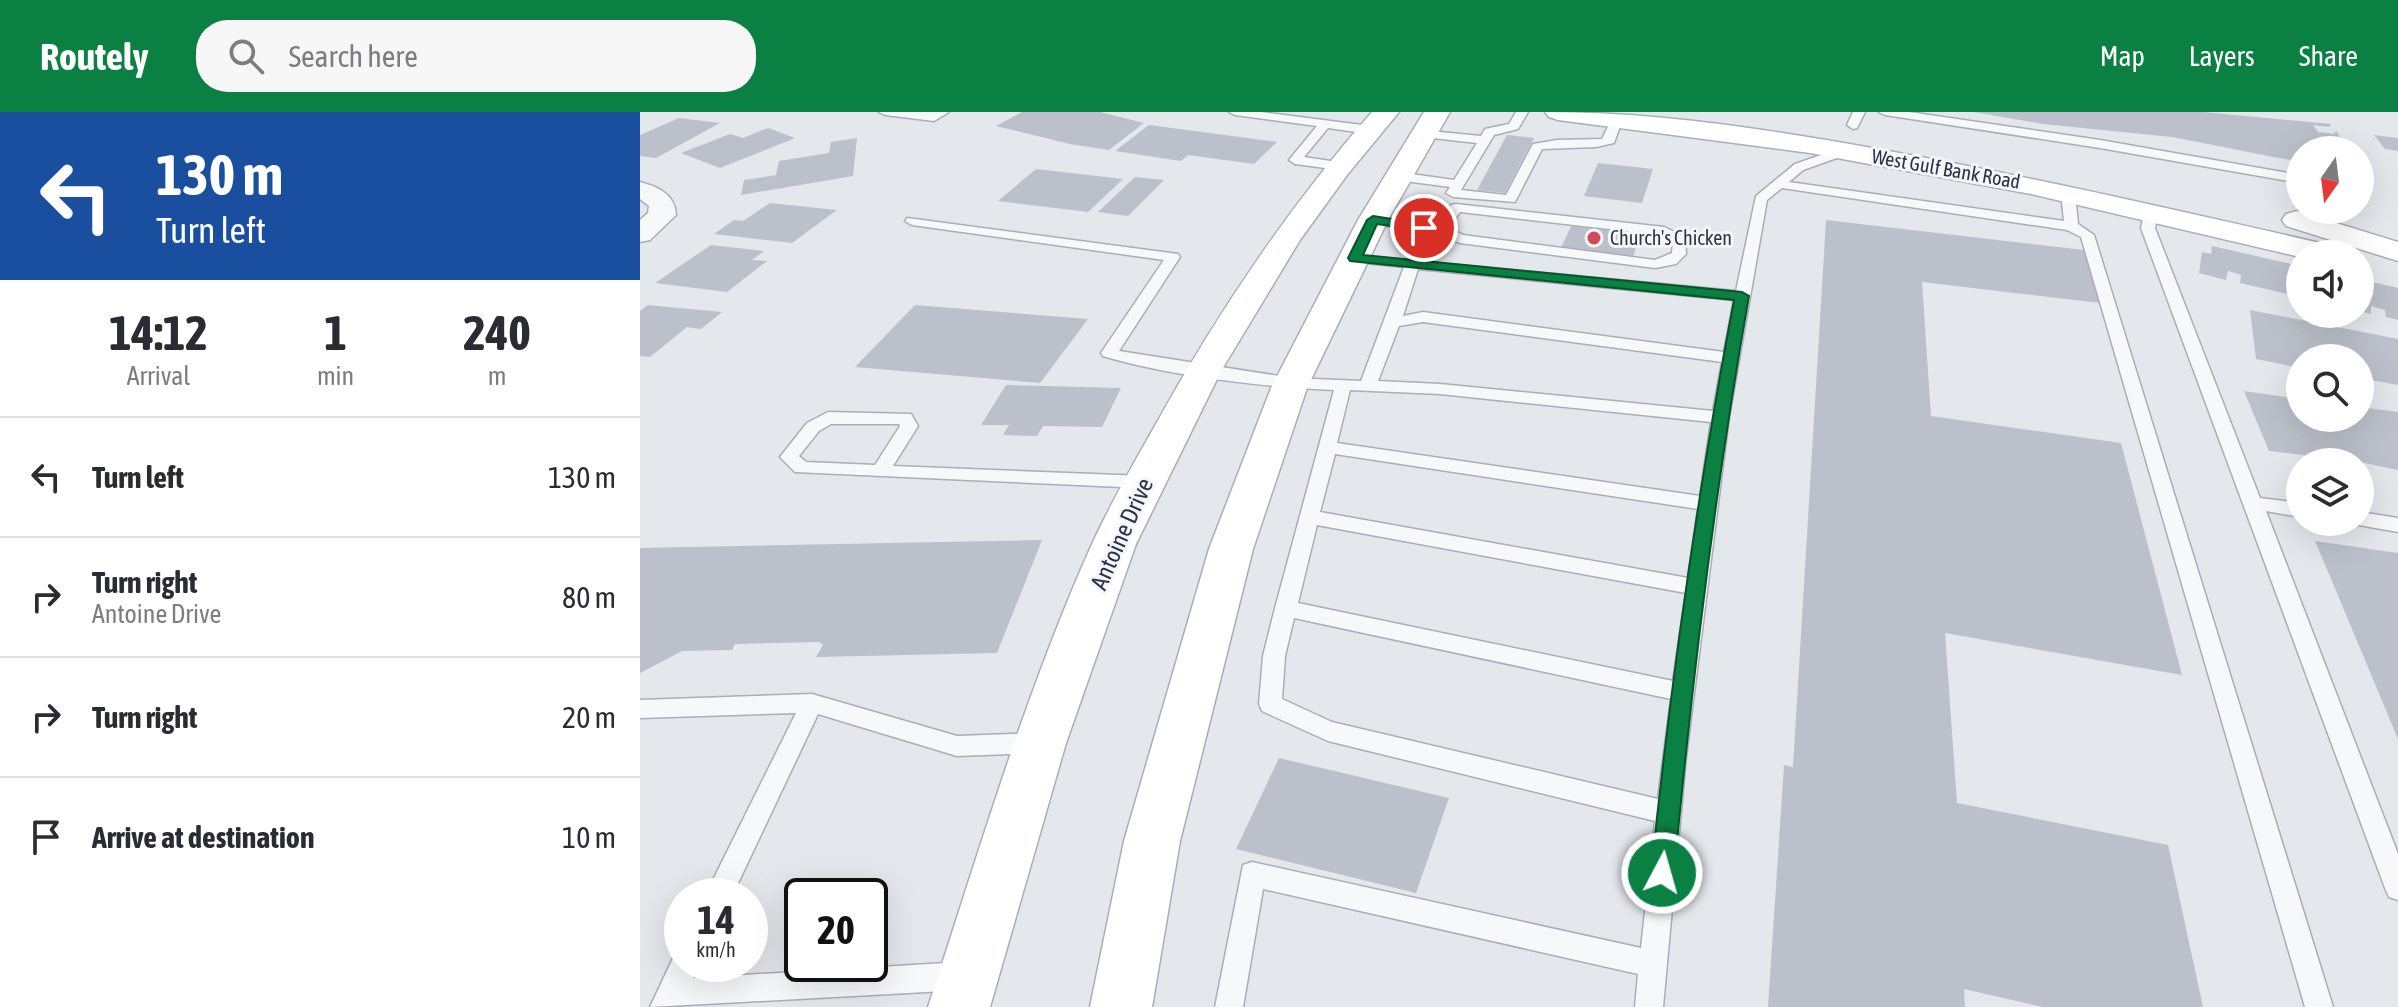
<!DOCTYPE html>
<html lang="en">
<head>
<meta charset="utf-8">
<style>
	body { margin:0; font-family:"Asap Condensed",sans-serif; background:#f7f7f7; color:#2b2b33; height:100vh; display:flex; flex-direction:column; font-size:30px; white-space:nowrap }
	* { box-sizing:border-box; margin:0 }
	p { font-size:26px; color:#7c7c81 }
	.icon { flex:none; width:44px; height:44px; fill:none; stroke:currentColor; stroke-width:2; stroke-linecap:round; stroke-linejoin:round }
	.map { position:relative; flex:1; overflow:hidden }
	.drawer { display:flex; flex-direction:column; background:#fff; width:640px }
	.drawer>* { flex:none }
	.hud { background:#1a4fa0; color:#fff; overflow:hidden }
	.needle { width:52px; rotate:194deg }
	.controls { position:absolute; left:1646px; top:24px; display:grid; gap:16px }
	.controls a { display:grid; place-items:center; width:88px; height:88px; border-radius:50%; background:#fff; box-shadow:0 8px 32px #0002; font-size:40px }
	.speed { position:absolute; left:24px; top:766px; display:flex; gap:16px; font-size:40px; font-weight:700; text-align:center }
	.speed>* { display:grid; place-content:center; width:104px; height:104px; border-radius:50%; background:#fff; box-shadow:0 8px 32px #0002; line-height:1 }
	.speed small { font-size:20px; font-weight:400 }
	.speed .limit { border:4px solid #111; border-radius:12px; background:#fff; color:#111 }
	.pin { position:absolute; display:grid; place-items:center; width:68px; height:68px; color:#fff; margin:-34px; border:4px solid #fff; border-radius:50%; box-shadow:0 2px 8px #0007 }
	.me { position:absolute; width:88px; margin:-44px; rotate:6deg; stroke-linejoin:round; filter:drop-shadow(0 0 6px #0008) }
	.turn { display:flex; align-items:center; gap:28px; height:168px; padding:0 24px; font-size:36px }
	.turn .icon { width:104px; height:104px; stroke-width:2.5 }
	.turn b { display:block; font-size:56px; line-height:68px }
	.eta { display:flex; justify-content:space-evenly; align-items:center; height:136px; text-align:center }
	.eta b { font-size:48px; font-weight:700; line-height:56px }
	ul { padding:0; list-style:none }
	li { display:flex; align-items:center; gap:24px; height:120px; padding:0 24px; border-top:2px solid #e1e1e2 }
	li div { flex:1 }
	li b { display:block; font-size:30px }
	li em { font-style:normal }
	header { display:flex; align-items:center; gap:48px; box-sizing:border-box; height:112px; padding:0 40px; background:#0b8043; color:#fff }
	header strong { font-size:38px }
	nav { display:flex; gap:44px; margin-inline-start:auto; font-size:28px }
	.search { width:560px; height:72px; background:#f7f7f7; display:flex; align-items:center; gap:20px; box-sizing:border-box; padding:0 28px; border-radius:32px; color:#7c7c81; font-size:30px }
	main { display:flex; flex:1; min-height:0 }
	.map>svg:first-child { display:block }
	.building { fill:#bbc0ca }
	.lines { fill:none; stroke-linecap:round; stroke-linejoin:round }
	.lane-casing { stroke:#a9aeb7; stroke-width:3 }
	.street-casing { stroke:#a9aeb7; stroke-width:3 }
	.secondary-casing { stroke:#a9aeb7; stroke-width:3 }
	.lane { fill:#f7f8fa; fill-rule:evenodd }
	.street { fill:#f7f8fa; fill-rule:evenodd }
	.secondary { fill:#fff; fill-rule:evenodd }
	.route { fill:#0b8043; stroke:#07532c; stroke-width:2 }
	.poi-dot { fill:#d1495b; stroke:#f4f6f9; stroke-width:3 }
	.labels { text-anchor:middle; stroke-width:6; stroke-linejoin:round; paint-order:stroke }
	.far-street-label { font-size:20px; fill:#2b3445; stroke:#f4f6f9 }
	.far-poi-label { font-size:20px; fill:#2b3445; stroke:#f4f6f9; text-anchor:start }
	.street-label { font-size:24px; fill:#2b3445; stroke:#f4f6f9 }
</style>
</head>
<body>
<header>
<strong>Routely</strong>
<div class="search"><svg class="icon" aria-label="search" viewBox="0 0 24 24"><circle cx="10" cy="10" r="6"/><path d="M15 15l6 6"/></svg>Search here</div>
<nav><a>Map</a><a>Layers</a><a>Share</a></nav>
</header>
<main>
<section class="drawer">
<div class="hud">
<div class="turn"><svg class="icon" aria-label="left" viewBox="0 0 24 24"><path d="M17 20v-9H6M10 6l-5 5 5 5"/></svg><div><b>130 m</b>Turn left</div></div>
</div>
<div class="eta">
<div><b>14:12</b><p>Arrival</p></div>
<div><b>1</b><p>min</p></div>
<div><b>240</b><p>m</p></div>
</div>
<ul>
<li><svg class="icon" aria-label="left" viewBox="0 0 24 24"><path d="M17 20v-9H6M10 6l-5 5 5 5"/></svg><div><b>Turn left</b></div><em>130 m</em></li>
<li><svg class="icon" aria-label="right" viewBox="0 0 24 24"><path d="M7 20v-9h11M14 6l5 5-5 5"/></svg><div><b>Turn right</b><p>Antoine Drive</p></div><em>80 m</em></li>
<li><svg class="icon" aria-label="right" viewBox="0 0 24 24"><path d="M7 20v-9h11M14 6l5 5-5 5"/></svg><div><b>Turn right</b></div><em>20 m</em></li>
<li><svg class="icon" aria-label="arrive" viewBox="0 0 24 24"><path d="M6 21V4h12l-3 4 3 4H6"/></svg><div><b>Arrive at destination</b></div><em>10 m</em></li>
</ul>
</section>
<div class="map">
<svg width="1758" height="895" viewBox="0 0 1758 895">
	<rect width="100%" height="100%" fill="#e4e7ec"/>
	<path class="building" d="M382,0H460L504,11L469,38L430,32L356,14Z
		M1334,0H1563L1691,12L1689,15L1673,13L1678,20L1694,22L1696,19L1710,38H1660V49L1644,47L1532,25L1403,12Z
		M39,6L80,11L16,46L0,44V23Z
		M509,13L637,30L614,52L548,43L541,49L475,39Z
		M128,16L155,26L80,56L41,41L90,22L103,26Z
		M867,23L894,26L865,81L837,78Z
		M1734,23L1758,26V39L1745,37Z
		M217,26L213,64L101,83L104,68L136,63L139,49L189,41L191,30Z
		M958,51L1013,57L1002,91L944,84Z
		M396,57L483,67L448,100L358,89Z
		M495,65L524,68L488,104L458,100Z
		M130,91L197,98L152,131L74,122L94,108L103,109Z
		M1186,108L1444,138L1460,191L1282,170L1291,304L1481,331L1542,563L1305,521L1317,691L1528,733L1563,895H1403L1324,877L1325,895H1128L1144,653L1153,655Z
		M931,114L1000,122L993,145L921,136Z
		M71,133L124,139L112,148L127,149L87,180L15,171Z
		M1572,134L1660,154V178L1657,177V184L1600,171L1601,163L1588,159L1586,168L1559,161L1562,140L1571,142Z
		M1720,167L1758,176V208L1746,205L1745,198L1731,194V202L1720,199Z
		M8,193L82,200L61,217L47,215L10,245L0,244V199Z
		M275,193L448,207L400,271L215,255Z
		M1610,198L1758,227V273L1720,266V246H1660V256L1616,247Z
		M366,273L481,276L462,315L403,314L397,324L363,323L369,313H341Z
		M1604,279L1660,287V306H1720V295L1758,300V358L1720,350L1629,339Z
		M402,428L357,541L176,545L183,533L180,530L95,532L92,538L42,539L0,561V436Z
		M1675,429L1758,441V627L1689,462Z
		M639,646L809,686L776,781L596,737Z"/>
	<g class="lines">
		<g class="lane-casing">
			<path id="lane" d="M239,0H309L294,9L245,3Z
				M589,0H621L730,14L736,18L730,22L688,16L664,45L704,51L706,54L700,58L655,52L649,48L677,14L595,3Z
				M876,0H888L878,17L854,23L821,78L866,83L893,32L917,28L962,27L973,4L983,6L974,31L956,35L902,37L875,90L813,85L806,81L810,75L757,68L751,64L757,60L814,68L837,31L783,25L779,24V18L841,24L845,17L869,12Z
				M1213,0H1225L1217,16L1213,17L1207,13Z
				M1239,0H1269L1460,28L1660,63V71L1460,36L1245,3Z
				M1204,35L1210,39L1208,42L1163,58L1149,70L1424,109L1421,82L1428,78L1435,82L1438,112L1454,123L1693,895H1665L1441,125L1427,118L1142,76L1127,88L1089,305L1046,645L1023,895H995L998,862L623,777L603,895H575L603,753L612,750L1001,836L1015,709L688,629L622,599L619,592L623,544L635,496L694,278C623,275 530,264 463,244L461,241L524,148L272,113L265,109L267,106L538,142L540,145L479,239L652,266L721,269L764,155L715,150L708,146L710,143L1096,179L1116,84L1155,52ZM778,157L1094,188L1084,240L783,200L763,204ZM783,210L1082,250L1073,299L800,272L738,269L759,214ZM710,278L800,282L1071,310L1060,384L697,331ZM695,342L1058,397L1048,466L680,400ZM677,413L1046,481L1033,569L658,491ZM654,506L1031,587L1018,687L692,610L642,587L645,544Z
				M816,92L1024,115L1045,125L1046,142L1036,152L1015,156L820,131L798,122L733,112L726,108L733,104L797,113L811,93ZM820,100L1021,123L1033,130L1032,141L1015,148L823,123L809,116Z
				M1511,97L1518,101L1515,116L1620,386L1660,391V405L1626,399L1758,742V788L1749,785L1745,776L1501,116L1504,101Z
				M188,300L271,302L278,314L253,354L504,364L513,370L504,376L155,360L140,345L167,311ZM191,312H259L260,314L235,353L166,350L159,344L179,319Z
				M1720,400L1758,406V420L1713,412L1720,410Z
				M172,582L317,624L400,621L408,624L412,631L408,638L400,641L317,644L178,602L92,784H65L156,601L0,606V588Z
				M42,839V852H59L53,866L323,850L333,854L337,864L333,874L323,878L10,895L35,842Z"/>
		</g>
		<g class="street-casing">
			<path id="street" d="M0,70C18,75 35,82 36,103L10,128L0,130V108L8,101L9,94L0,87Z"/>
		</g>
		<g class="secondary-casing">
			<path id="secondary" d="M732,0H759L707,63L660,128L581,259L496,432L426,631L350,895H288C339,740 385,581 452,432C470,393 491,356 512,319C575,205 646,98 732,0Z
				M784,0H810L748,108L667,276L613,437L540,729L512,895H450L484,729L569,437L631,276L718,108Z
				M905,0C1018,0 1132,18 1243,38C1393,65 1541,99 1689,133L1700,135L1705,142H1660V145L1391,82L1170,41L918,8L909,5Z
				M1657,99L1758,130V149L1646,114L1642,108L1646,102Z"/>
		</g>
		<use href="#lane" class="lane"/>
		<use href="#street" class="street"/>
		<use href="#secondary" class="secondary"/>
	</g>
	<path class="route" d="M733,104L784,112L790,116L784,119L737,112L723,143L1102,180L1109,184C1075,375 1052,568 1034,761L1031,769L1022,772L1014,769L1011,761C1031,569 1058,377 1094,188L710,149L708,146L727,108Z"/>
	<circle class="poi-dot" cx="954" cy="126" r="8"/>
	<g class="labels">
		<g class="far-street-label">
			<text transform="translate(1306 57) rotate(10)" y="7">West Gulf Bank Road</text>
		</g>
		<g class="far-poi-label">
			<text x="970" y="133">Church's Chicken</text>
		</g>
		<g class="street-label">
			<text transform="translate(482 422) rotate(-66)" y="8">Antoine Drive</text>
		</g>
	</g>
</svg>
<div class="controls">
<a><svg class="needle" viewBox="-14 -14 28 28"><path d="M0-13l5 13h-10z" fill="#e53935"/><path d="M0 13l5-13h-10z" fill="#7c7c81"/></svg></a>
<a><svg class="icon" aria-label="sound" viewBox="0 0 24 24"><path d="M4 9h4l5-4v14l-5-4H4zM17 9q2 3 0 6"/></svg></a>
<a><svg class="icon" aria-label="search" viewBox="0 0 24 24"><circle cx="10" cy="10" r="6"/><path d="M15 15l6 6"/></svg></a>
<a><svg class="icon" aria-label="layers" viewBox="0 0 24 24"><path d="M12 4l9 5-9 5-9-5zM3 14l9 5 9-5"/></svg></a>
</div>
<div class="speed"><div>14<small>km/h</small></div><div class="limit">20</div></div>
<div class="pin" style="left:784px;top:116px;background:#d93025"><svg class="icon" aria-label="arrive" viewBox="0 0 24 24"><path d="M6 21V4h12l-3 4 3 4H6"/></svg></div>
<svg class="me" style="left:1022px;top:761px" viewBox="-20 -20 40 40"><circle r="17" fill="#0b8043" stroke="#fff" stroke-width="3"/><path d="M0-11L8 9 0 5-8 9z" fill="#fff"/></svg>
</div>
</main>
</body>
</html>
